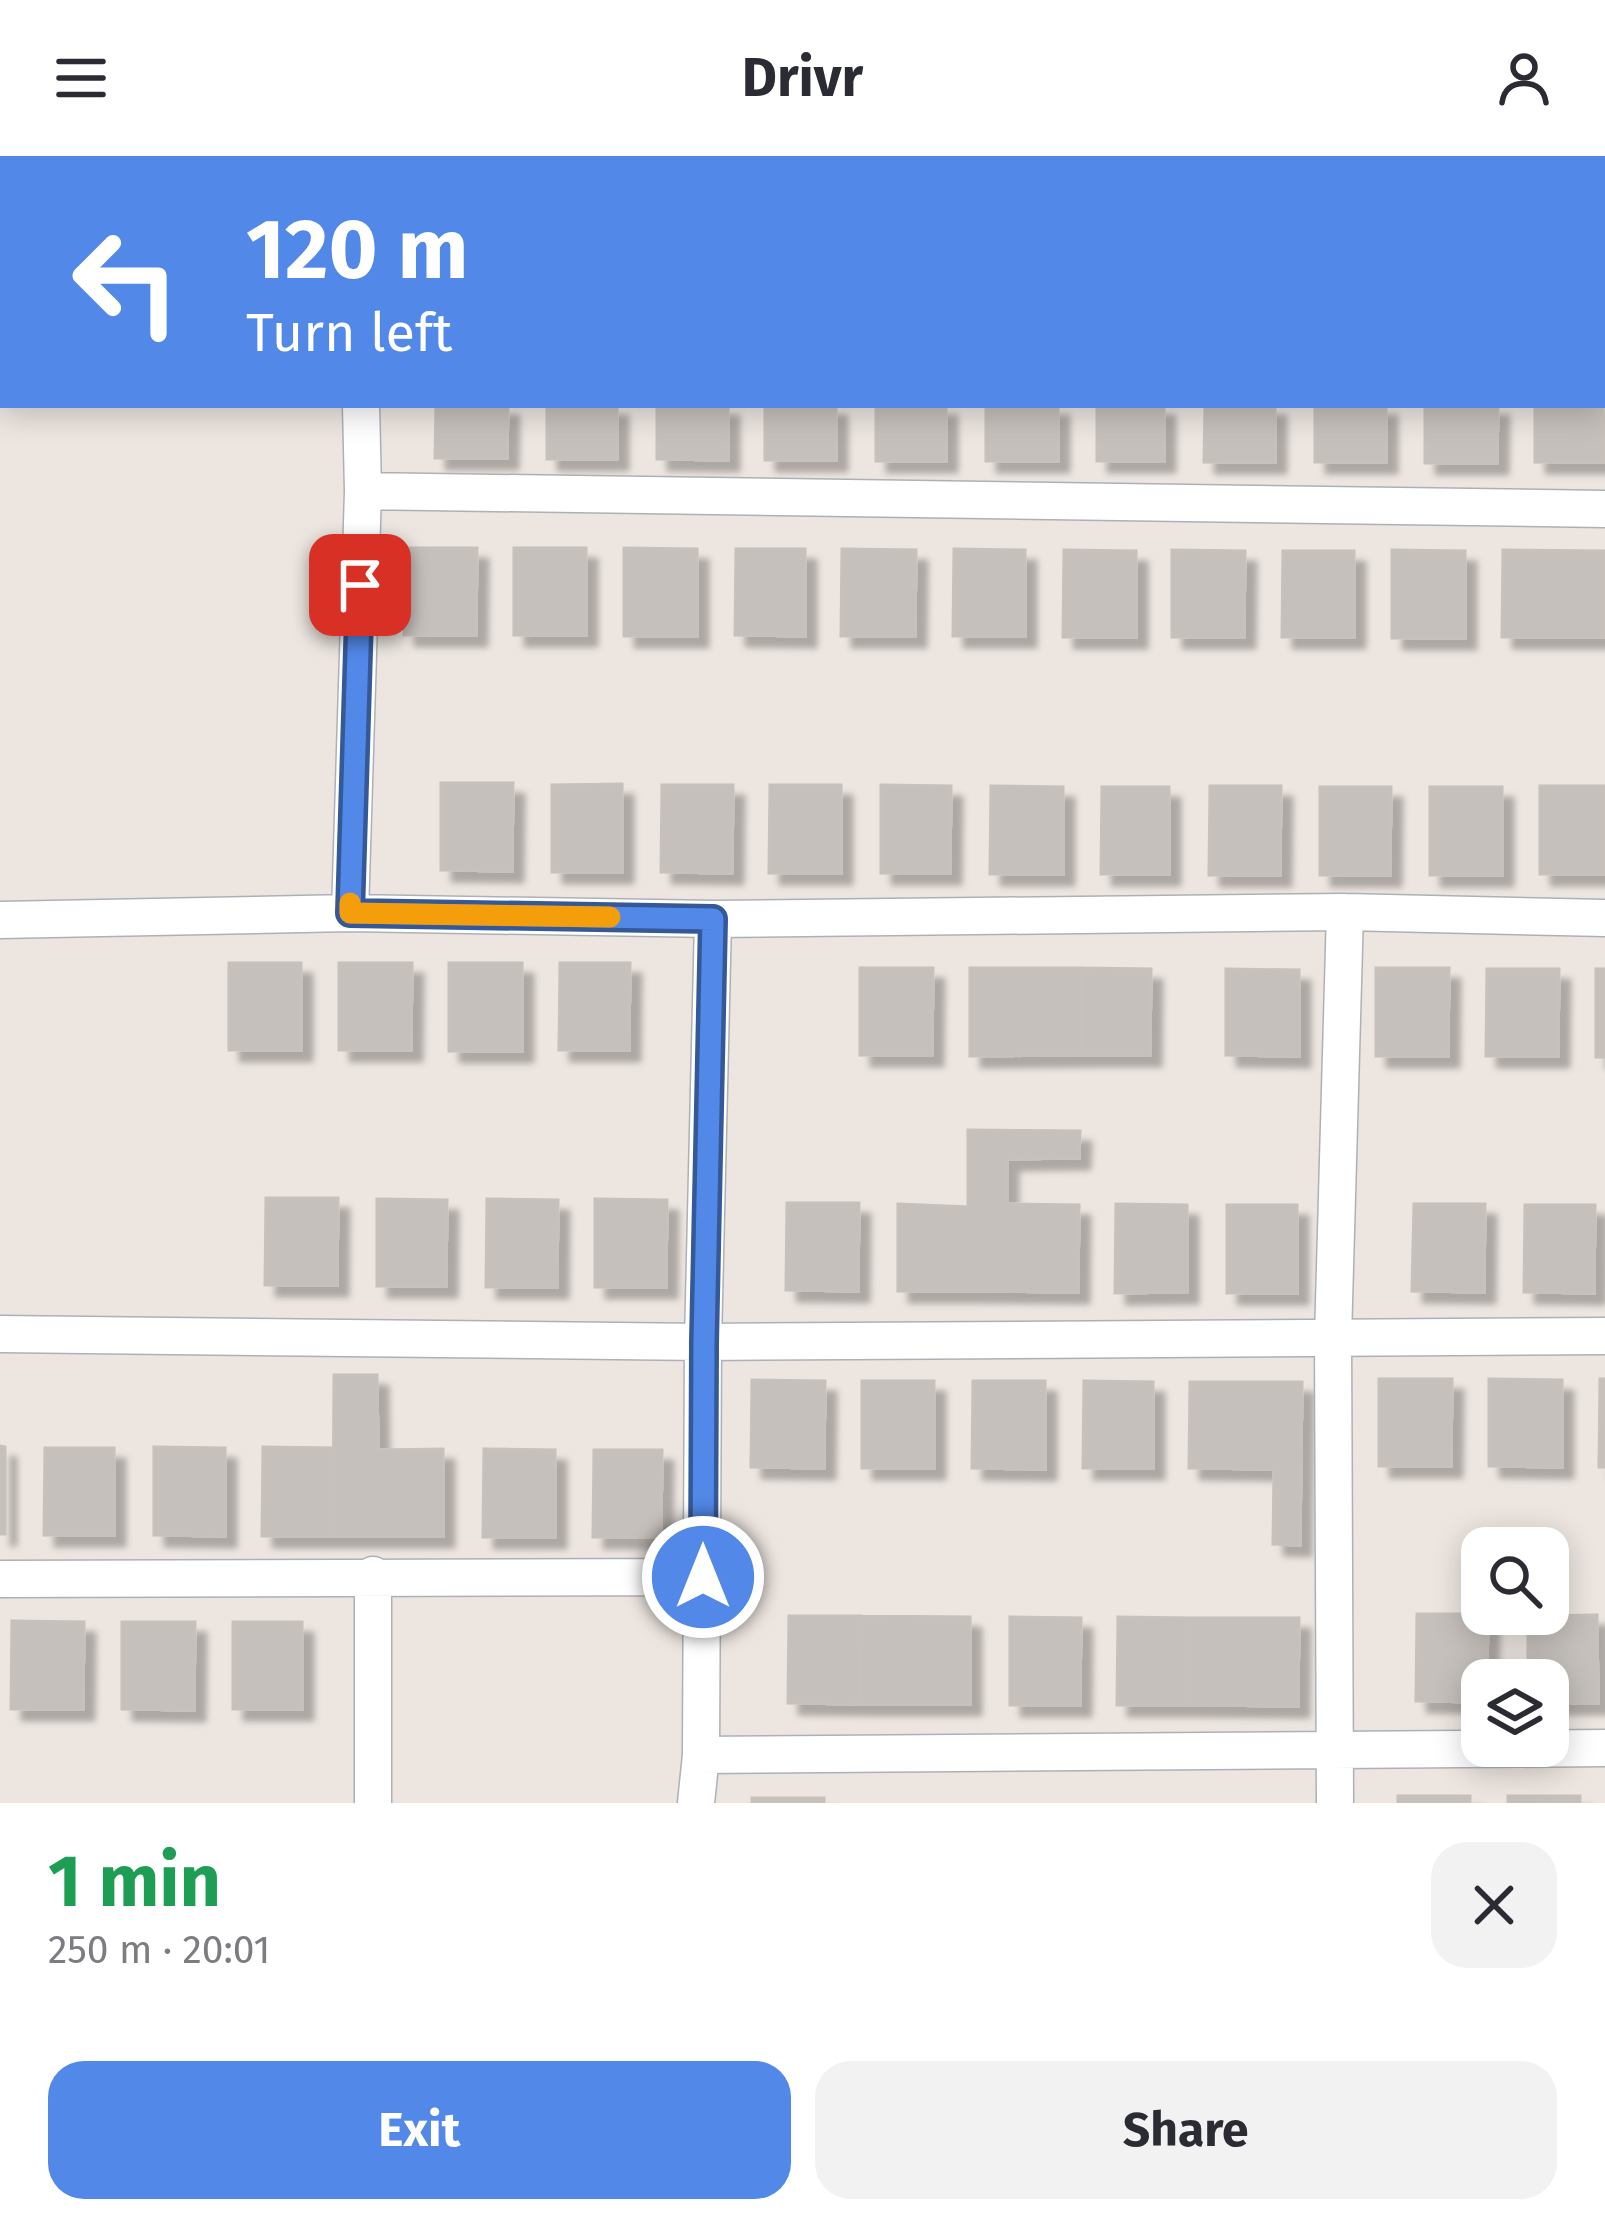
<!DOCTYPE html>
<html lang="en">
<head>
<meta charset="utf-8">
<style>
	body { margin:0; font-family:"Fira Sans",sans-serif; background:#f2f2f3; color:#2b2b33; height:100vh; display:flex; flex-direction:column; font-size:45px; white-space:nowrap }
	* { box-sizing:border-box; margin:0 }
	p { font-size:39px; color:#7c7c81 }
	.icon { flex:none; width:66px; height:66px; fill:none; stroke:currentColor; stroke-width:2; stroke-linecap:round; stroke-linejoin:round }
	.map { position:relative; height:1647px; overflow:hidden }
	.details { display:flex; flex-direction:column; background:#fff; flex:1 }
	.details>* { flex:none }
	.top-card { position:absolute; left:0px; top:0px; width:1605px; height:252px; box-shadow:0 6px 30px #0003; background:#5288e8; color:#fff; overflow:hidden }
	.tools { position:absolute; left:1461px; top:1371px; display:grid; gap:24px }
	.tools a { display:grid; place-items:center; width:108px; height:108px; border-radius:24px; background:#fff; box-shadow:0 6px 30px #0003; font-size:60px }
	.pin { position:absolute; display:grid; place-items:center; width:102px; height:102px; color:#fff; margin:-51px; border-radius:24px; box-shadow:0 6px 18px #0006 }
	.me { position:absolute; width:132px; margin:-66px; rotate:0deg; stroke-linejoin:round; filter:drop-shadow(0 0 9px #0008) }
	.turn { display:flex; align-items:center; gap:42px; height:252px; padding:0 48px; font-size:54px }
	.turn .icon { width:156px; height:156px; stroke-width:2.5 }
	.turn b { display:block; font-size:84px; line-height:102px }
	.round { display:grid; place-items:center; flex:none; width:126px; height:126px; border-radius:36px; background:#f2f2f3 }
	.summary { display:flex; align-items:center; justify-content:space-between; height:204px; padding:0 48px }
	h1 { font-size:72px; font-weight:700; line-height:90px; color:#1e9e55 }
	.button { display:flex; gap:24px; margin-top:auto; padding:24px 48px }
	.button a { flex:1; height:138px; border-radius:36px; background:#5288e8; color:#fff; font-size:48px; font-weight:700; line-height:138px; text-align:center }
	.button a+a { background:#f2f2f3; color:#2b2b33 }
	header { display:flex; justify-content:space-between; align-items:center; height:156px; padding:0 48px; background:#fff; font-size:54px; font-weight:700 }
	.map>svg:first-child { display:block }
	.building { fill:#c5c0bc; stroke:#c8c0ba; stroke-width:3; filter:url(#shadow) }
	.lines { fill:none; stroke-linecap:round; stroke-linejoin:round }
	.street-casing { stroke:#adb1b7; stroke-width:39 }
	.street { stroke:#fff; stroke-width:36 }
	.route-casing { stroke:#355897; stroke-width:30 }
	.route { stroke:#5288e8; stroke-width:21 }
	.slow { stroke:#f59e0b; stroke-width:21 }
</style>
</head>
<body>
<header><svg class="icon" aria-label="menu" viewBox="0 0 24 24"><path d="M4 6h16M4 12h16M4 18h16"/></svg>Drivr<svg class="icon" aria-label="person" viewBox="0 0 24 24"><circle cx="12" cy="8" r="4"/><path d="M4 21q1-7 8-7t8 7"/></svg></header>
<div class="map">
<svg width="1605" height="1647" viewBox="0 0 1605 1647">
	<defs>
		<filter id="shadow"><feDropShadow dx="11" dy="11" stdDeviation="3" flood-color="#0004"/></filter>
	</defs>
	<rect width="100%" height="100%" fill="#ece5e0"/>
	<path class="building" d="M1602,217L1605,306H1535V249H1602Z
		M436,249H508L507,302H435Z
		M547,249H617V303H547Z
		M657,249H728V304L657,303Z
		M765,249H836V304H765Z
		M876,249H946V305H876Z
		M986,249H1058V305H986Z
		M1097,249H1164V305H1097Z
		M1205,249H1275V306H1204Z
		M1315,249H1386V306H1315Z
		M1425,249H1498L1497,307H1425Z
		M404,392H477L476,479H404Z
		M514,392H586V479H514Z
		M624,392L697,393V480H624Z
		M736,393H805V480L735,479Z
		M842,393L916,394L915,480H841Z
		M954,393L1025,394V480H953Z
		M1064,394L1136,395V481H1063Z
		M1172,394L1245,395L1244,481H1172Z
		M1392,394L1465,395V482H1392Z
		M1503,394L1605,395V481H1502Z
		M1283,395H1354V481H1282Z
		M441,627H513L512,715L441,714Z
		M622,628V716H552V629Z
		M662,629H733L732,717L661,716Z
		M770,629H841V717H769Z
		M881,629L951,630L950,717H881Z
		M991,630L1063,631V718H990Z
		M1210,630H1281L1280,719H1209Z
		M1540,630H1605V718H1540Z
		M1102,631H1169V718H1101Z
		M1320,631H1391L1390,719H1320Z
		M1430,631H1502V719H1430Z
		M229,807H301V894H229Z
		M339,807H412L411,894H339Z
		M449,807H522V895H449Z
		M560,807H630L629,894H559Z
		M860,812H933L932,899H860Z
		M970,812H1082L1081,899L970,900Z
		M1082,812L1151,813L1150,899H1081Z
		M1376,812H1449L1448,900H1376Z
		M1226,813L1299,814V900L1226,899Z
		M1487,813H1559L1558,900H1486Z
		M1596,813H1605V901H1596Z
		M968,974L1080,975L1079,1002L1007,1003V1048L1079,1049L1078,1136L968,1135Z
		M266,1042H338L337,1129H265Z
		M377,1043L447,1044L446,1130H377Z
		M487,1043L558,1044L557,1131H486Z
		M595,1043L667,1044L666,1131H595Z
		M787,1047H859L858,1135L786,1134Z
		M898,1048L968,1051V1135H898Z
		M1116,1048L1187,1049V1136L1115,1137Z
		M1414,1048H1485L1484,1136L1412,1135Z
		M1227,1049H1297V1137H1227Z
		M1525,1049H1595L1594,1137L1524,1136Z
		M334,1219H377L378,1294L443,1293V1380H333Z
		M1379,1223H1452L1451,1310H1379Z
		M1489,1223L1562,1224V1311L1489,1310Z
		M1600,1223H1605V1311H1599Z
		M752,1224L825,1225L824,1312L751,1311Z
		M862,1225H934V1312H862Z
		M973,1225H1045V1313L972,1312Z
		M1084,1225L1153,1226V1312H1083Z
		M1190,1226H1302L1300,1389L1273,1388L1274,1313L1189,1312Z
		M0,1290L5,1291V1378H0Z
		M154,1291L225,1292V1380L154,1379Z
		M263,1291L334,1292L333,1380H262Z
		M45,1292H114V1379H44Z
		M484,1293L555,1294V1381H483Z
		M594,1294H662L661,1381H593Z
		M1417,1458H1488L1487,1524H1482V1546L1416,1545Z
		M1597,1459L1598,1547H1548V1524H1528V1460Z
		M789,1460H861L860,1548L788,1547Z
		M861,1460L970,1461V1548H860Z
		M1010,1461L1081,1462L1080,1549H1010Z
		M1118,1461L1189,1462V1549H1117Z
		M1189,1462H1299L1298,1550L1189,1549Z
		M12,1465L84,1466L83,1553H11Z
		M122,1466H195L194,1554L122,1553Z
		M233,1466H302V1553H233Z
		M1398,1640H1470V1647H1398Z
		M1508,1640H1580V1647H1508Z
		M752,1642H824V1647H752Z"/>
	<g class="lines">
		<g class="street-casing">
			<path id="street" d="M355,0V3
				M363,335L1605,353
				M350,757L363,335L361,249
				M0,764L350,757L713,763L1345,756L1605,762
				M0,1178L703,1186L1605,1180
				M0,1423L703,1421
				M701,1599L1605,1592
				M373,1647V1419
				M696,1647L701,1599L703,1186L713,763
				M1335,1647L1333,1182L1345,756"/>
		</g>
		<use href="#street" class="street"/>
	</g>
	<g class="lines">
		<g class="route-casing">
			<path id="route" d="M360,429L350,757L713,763L704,1186L703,1421"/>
		</g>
		<use href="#route" class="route"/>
		<path class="slow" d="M350,747V757L610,761"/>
	</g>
</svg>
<div class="tools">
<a><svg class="icon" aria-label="search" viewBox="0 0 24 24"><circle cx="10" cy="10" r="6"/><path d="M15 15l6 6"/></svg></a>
<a><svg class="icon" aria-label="layers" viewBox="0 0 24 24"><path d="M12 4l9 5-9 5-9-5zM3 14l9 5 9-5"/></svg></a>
</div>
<div class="pin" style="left:360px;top:429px;background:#d93025"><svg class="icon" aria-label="arrive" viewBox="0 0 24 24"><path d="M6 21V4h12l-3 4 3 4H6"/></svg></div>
<svg class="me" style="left:703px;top:1421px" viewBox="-20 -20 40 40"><circle r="17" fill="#5288e8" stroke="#fff" stroke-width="3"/><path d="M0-11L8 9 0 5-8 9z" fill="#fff"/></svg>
<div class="top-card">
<div class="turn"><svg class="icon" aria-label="left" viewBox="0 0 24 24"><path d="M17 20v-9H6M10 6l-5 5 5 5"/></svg><div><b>120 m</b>Turn left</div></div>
</div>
</div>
<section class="details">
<div class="summary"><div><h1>1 min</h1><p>250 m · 20:01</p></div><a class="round"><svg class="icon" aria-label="close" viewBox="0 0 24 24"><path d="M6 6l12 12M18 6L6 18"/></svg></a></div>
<div class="button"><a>Exit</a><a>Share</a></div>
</section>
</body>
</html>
